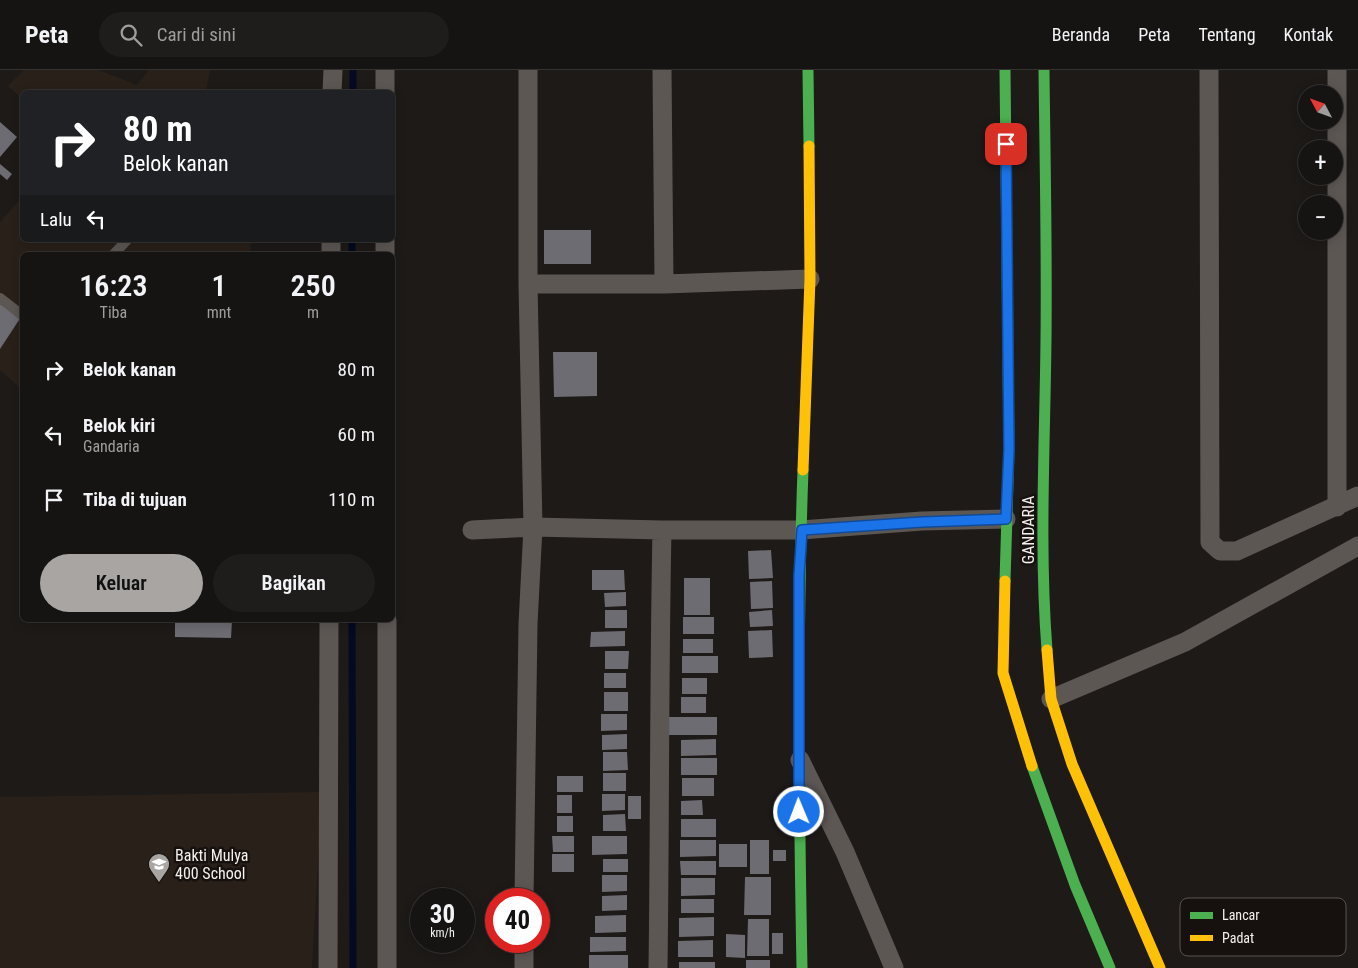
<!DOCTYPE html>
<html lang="id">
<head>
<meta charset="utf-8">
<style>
	body { margin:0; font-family:"Roboto Condensed",sans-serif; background:#1f1d1b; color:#f1f3f6; height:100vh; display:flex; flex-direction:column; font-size:19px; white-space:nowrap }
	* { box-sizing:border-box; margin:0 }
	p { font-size:16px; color:#9e9e9f }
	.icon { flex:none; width:28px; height:28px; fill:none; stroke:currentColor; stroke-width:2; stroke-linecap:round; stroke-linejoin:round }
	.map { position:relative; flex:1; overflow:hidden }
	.details { position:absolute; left:20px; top:182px; width:375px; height:370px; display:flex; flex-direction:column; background:#161412; border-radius:8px; box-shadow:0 2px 12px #0003,0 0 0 1px #353332 }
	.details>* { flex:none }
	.hud { position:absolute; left:20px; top:20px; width:375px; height:152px; border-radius:8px; box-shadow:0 2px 12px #0003,0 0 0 1px #353332; background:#202124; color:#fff; overflow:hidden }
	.needle { width:32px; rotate:311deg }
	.buttons { position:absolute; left:1298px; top:15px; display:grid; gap:10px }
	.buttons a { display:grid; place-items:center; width:45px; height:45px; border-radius:50%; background:#161412; box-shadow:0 2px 12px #0003,0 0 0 1px #353332; font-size:25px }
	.speed { position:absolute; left:410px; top:818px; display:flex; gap:10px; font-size:25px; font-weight:700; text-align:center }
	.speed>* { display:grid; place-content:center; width:65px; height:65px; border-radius:50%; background:#161412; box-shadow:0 2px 12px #0003,0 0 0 1px #353332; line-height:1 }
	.speed small { font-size:12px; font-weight:400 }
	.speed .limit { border:8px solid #d22; background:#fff; color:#111 }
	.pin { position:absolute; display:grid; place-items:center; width:42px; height:42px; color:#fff; margin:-21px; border-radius:10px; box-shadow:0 2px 8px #0006 }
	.me { position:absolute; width:55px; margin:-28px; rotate:359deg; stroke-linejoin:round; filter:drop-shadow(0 0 4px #0008) }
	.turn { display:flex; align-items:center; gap:18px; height:105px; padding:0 20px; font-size:22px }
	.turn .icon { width:65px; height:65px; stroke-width:2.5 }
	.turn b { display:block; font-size:35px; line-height:42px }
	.then { display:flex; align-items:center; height:48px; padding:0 20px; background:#0003; gap:10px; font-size:19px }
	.eta { display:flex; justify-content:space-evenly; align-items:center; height:85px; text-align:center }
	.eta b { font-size:30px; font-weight:600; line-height:35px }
	.action { display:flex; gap:10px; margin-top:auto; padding:10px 20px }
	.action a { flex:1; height:58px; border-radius:30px; background:#a9a5a3; color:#111; font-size:20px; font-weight:600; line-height:58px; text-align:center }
	.action a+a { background:#1f1d1b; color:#f1f3f6 }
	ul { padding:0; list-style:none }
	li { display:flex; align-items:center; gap:15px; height:65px; padding:0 20px }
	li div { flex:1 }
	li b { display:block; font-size:19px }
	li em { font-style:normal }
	header { display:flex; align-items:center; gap:30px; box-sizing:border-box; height:70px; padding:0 25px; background:#161412; border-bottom:1px solid #353332 }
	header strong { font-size:24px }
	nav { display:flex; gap:28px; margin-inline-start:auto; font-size:18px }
	.search { width:350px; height:45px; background:#1f1d1b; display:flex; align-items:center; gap:12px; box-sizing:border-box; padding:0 18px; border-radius:28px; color:#9e9e9f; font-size:19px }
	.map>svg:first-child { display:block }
	.built { fill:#292019 }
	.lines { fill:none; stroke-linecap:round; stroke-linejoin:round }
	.stream { stroke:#030a22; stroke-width:7 }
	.building { fill:#6e6c73 }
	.lane { stroke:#5d5754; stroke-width:10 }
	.street { stroke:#5d5754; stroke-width:19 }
	.fast { stroke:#4caf50; stroke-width:11 }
	.slow { stroke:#ffc107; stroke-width:11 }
	.route-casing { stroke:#114b97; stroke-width:12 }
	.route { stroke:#1a73e8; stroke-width:9 }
	.labels { text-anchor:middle; stroke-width:5; stroke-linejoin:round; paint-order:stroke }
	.street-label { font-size:16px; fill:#f4f0ee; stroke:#16110e }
	.poi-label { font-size:16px; fill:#f4f0ee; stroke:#16110e; text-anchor:start }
	.key { fill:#16110e; stroke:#595451; stroke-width:1 }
	.key-label { font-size:14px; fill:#f4f0ee }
</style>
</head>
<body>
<header>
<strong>Peta</strong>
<div class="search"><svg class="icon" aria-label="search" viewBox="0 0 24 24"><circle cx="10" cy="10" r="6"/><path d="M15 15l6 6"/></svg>Cari di sini</div>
<nav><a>Beranda</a><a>Peta</a><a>Tentang</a><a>Kontak</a></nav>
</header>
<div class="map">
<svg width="1358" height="898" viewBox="0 0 1358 898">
	<rect width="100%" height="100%" fill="#1d1a18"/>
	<path class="built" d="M24,0H99L137,15L149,0H210L206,22H22V29L8,16Z
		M22,127V170H251L250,183L248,185H22V320L0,300V275L18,252L0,238V152Z
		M322,722L312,898H0V727Z"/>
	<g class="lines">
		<path class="stream" d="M353,22V0
			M352,185V170
			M352,550L353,898"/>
	</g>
	<path class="building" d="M0,52L17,67L0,87Z
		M0,94L12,104L7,110L0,104Z
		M544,160H591V194H544Z
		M0,234L21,247L0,279Z
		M553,282H597V326L554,327Z
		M771,480L773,508L749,509L748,481Z
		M592,500H624L625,520H592Z
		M684,508H710V545H684Z
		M772,511L773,538L751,539L750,512Z
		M626,522V536L605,537L604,523Z
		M605,540H627V558H605Z
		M772,540L773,556L750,557L749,542Z
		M683,547H714V564H683Z
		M175,550H232L231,568L175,567Z
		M772,560L773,587L749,588L748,561Z
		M625,561V576L590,577L591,562Z
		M683,569H713V583H683Z
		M605,581H629L628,599H605Z
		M682,586H718V603H682Z
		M604,603H626V618H604Z
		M682,608H707V624H682Z
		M604,622H628V641H604Z
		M681,627H706V643H681Z
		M601,644H627V660L601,661Z
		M665,647H717V665H665Z
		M627,664V679L602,680V665Z
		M716,669V685L681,686V670Z
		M603,682H627L628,700L603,701Z
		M681,688H717V705H681Z
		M603,703H626V721H603Z
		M557,706H583V722H557Z
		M682,708H714V726H682Z
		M602,724H625V740L602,741Z
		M557,725H572V743H557Z
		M628,726H641V749H628Z
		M702,730L703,745H681V731Z
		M625,744L626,761H603V745Z
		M557,746H573V762H557Z
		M681,749H716V767H681Z
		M552,766H574V782H553Z
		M592,766H627V784L592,785Z
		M680,770H716V786L680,787Z
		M750,770H769V804H750Z
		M719,774H747V797H719Z
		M773,780H786V791H773Z
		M552,784H574V802H552Z
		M603,789H628V802H603Z
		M680,791H716V805H681Z
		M602,805H627V821L602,822Z
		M745,807H771V845H744Z
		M681,808H715V825L681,826Z
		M627,825V840L602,841V826Z
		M681,829H714V843H681Z
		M626,845V862L595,863V846Z
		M714,847V866L679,867V848Z
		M748,849H769V886H747Z
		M772,863H783V884H772Z
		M726,864L745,865V888L726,887Z
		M590,867H626V881L590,882Z
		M713,870V887H678V871Z
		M589,885H628V898H589Z
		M746,890H770V898H746Z
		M679,892H715V898H679Z"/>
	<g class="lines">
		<path class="lane" d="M113,185L127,170
			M0,228L22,245"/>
		<path class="street" d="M662,0L664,214
			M1209,0L1210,472L1220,481H1237L1358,426
			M332,22L333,0
			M385,22V0
			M331,185V170
			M385,185V170
			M528,214H664L810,209
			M1337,437V0
			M472,460L533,457L662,460H801L922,451L1006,449
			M387,550V898
			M1051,629L1185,572L1358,476
			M800,690L845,782L894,898
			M524,829L528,554L533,457L528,214V0
			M328,898L329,550
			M524,898V871
			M658,898C660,752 659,606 662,460"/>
		<path class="fast" d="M808,0L809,76
			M1005,0L1009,379L1005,511
			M1044,0C1045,90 1047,180 1046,269C1045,373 1039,477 1047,580
			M1032,696L1075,815L1110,898
			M802,898C799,732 797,566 803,400"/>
		<path class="slow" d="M803,400L810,209L809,76
			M1005,511L1003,603L1032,696
			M1047,580L1051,629L1072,694L1160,898"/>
	</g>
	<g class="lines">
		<g class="route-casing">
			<path id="route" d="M799,742V506L802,460L922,452L1006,449L1009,379L1006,74"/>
		</g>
		<use href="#route" class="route"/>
	</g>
	<defs>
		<g id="school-pin" transform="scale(1.125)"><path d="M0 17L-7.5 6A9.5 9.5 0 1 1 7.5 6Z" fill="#a9a5a3" stroke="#16110e"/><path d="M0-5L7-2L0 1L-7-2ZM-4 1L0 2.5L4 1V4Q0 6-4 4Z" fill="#fff"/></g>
	</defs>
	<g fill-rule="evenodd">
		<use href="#school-pin" x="159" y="794"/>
	</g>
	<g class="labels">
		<g class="street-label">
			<text transform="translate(1028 460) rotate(-90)" y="6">GANDARIA</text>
		</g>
		<g class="poi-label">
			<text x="175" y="791">Bakti Mulya<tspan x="175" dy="18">400 School</tspan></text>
		</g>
	</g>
	<rect x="1180" y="828" width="166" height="58" rx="8" class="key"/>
	<rect x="1190" y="842" width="23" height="7" fill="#4caf50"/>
	<rect x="1190" y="865" width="23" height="6" fill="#ffc107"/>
	<g class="key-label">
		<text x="1222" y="850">Lancar</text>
		<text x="1222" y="873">Padat</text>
	</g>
</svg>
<div class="buttons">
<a><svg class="needle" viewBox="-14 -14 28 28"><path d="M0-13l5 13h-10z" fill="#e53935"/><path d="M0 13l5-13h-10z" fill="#9e9e9f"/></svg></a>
<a>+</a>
<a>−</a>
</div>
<div class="speed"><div>30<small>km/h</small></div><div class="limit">40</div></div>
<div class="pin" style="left:1006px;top:74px;background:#d93025"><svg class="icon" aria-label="arrive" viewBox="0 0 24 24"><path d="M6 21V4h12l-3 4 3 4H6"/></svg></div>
<svg class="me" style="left:799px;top:742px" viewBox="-20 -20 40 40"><circle r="17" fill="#1a73e8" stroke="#fff" stroke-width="3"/><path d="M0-11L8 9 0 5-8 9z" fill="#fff"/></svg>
<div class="hud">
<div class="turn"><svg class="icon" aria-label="right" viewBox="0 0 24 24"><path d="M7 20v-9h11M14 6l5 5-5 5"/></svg><div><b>80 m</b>Belok kanan</div></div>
<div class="then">Lalu<svg class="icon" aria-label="left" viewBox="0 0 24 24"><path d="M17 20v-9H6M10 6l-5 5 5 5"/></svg></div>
</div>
<section class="details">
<div class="eta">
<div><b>16:23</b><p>Tiba</p></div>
<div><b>1</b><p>mnt</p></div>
<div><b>250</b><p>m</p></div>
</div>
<ul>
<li><svg class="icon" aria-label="right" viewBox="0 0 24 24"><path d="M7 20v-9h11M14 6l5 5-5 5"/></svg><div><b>Belok kanan</b></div><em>80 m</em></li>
<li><svg class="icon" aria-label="left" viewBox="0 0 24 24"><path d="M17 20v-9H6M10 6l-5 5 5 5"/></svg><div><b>Belok kiri</b><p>Gandaria</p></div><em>60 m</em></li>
<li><svg class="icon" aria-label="arrive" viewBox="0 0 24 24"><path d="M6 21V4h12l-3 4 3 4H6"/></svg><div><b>Tiba di tujuan</b></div><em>110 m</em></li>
</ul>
<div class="action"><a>Keluar</a><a>Bagikan</a></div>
</section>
</div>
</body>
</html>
